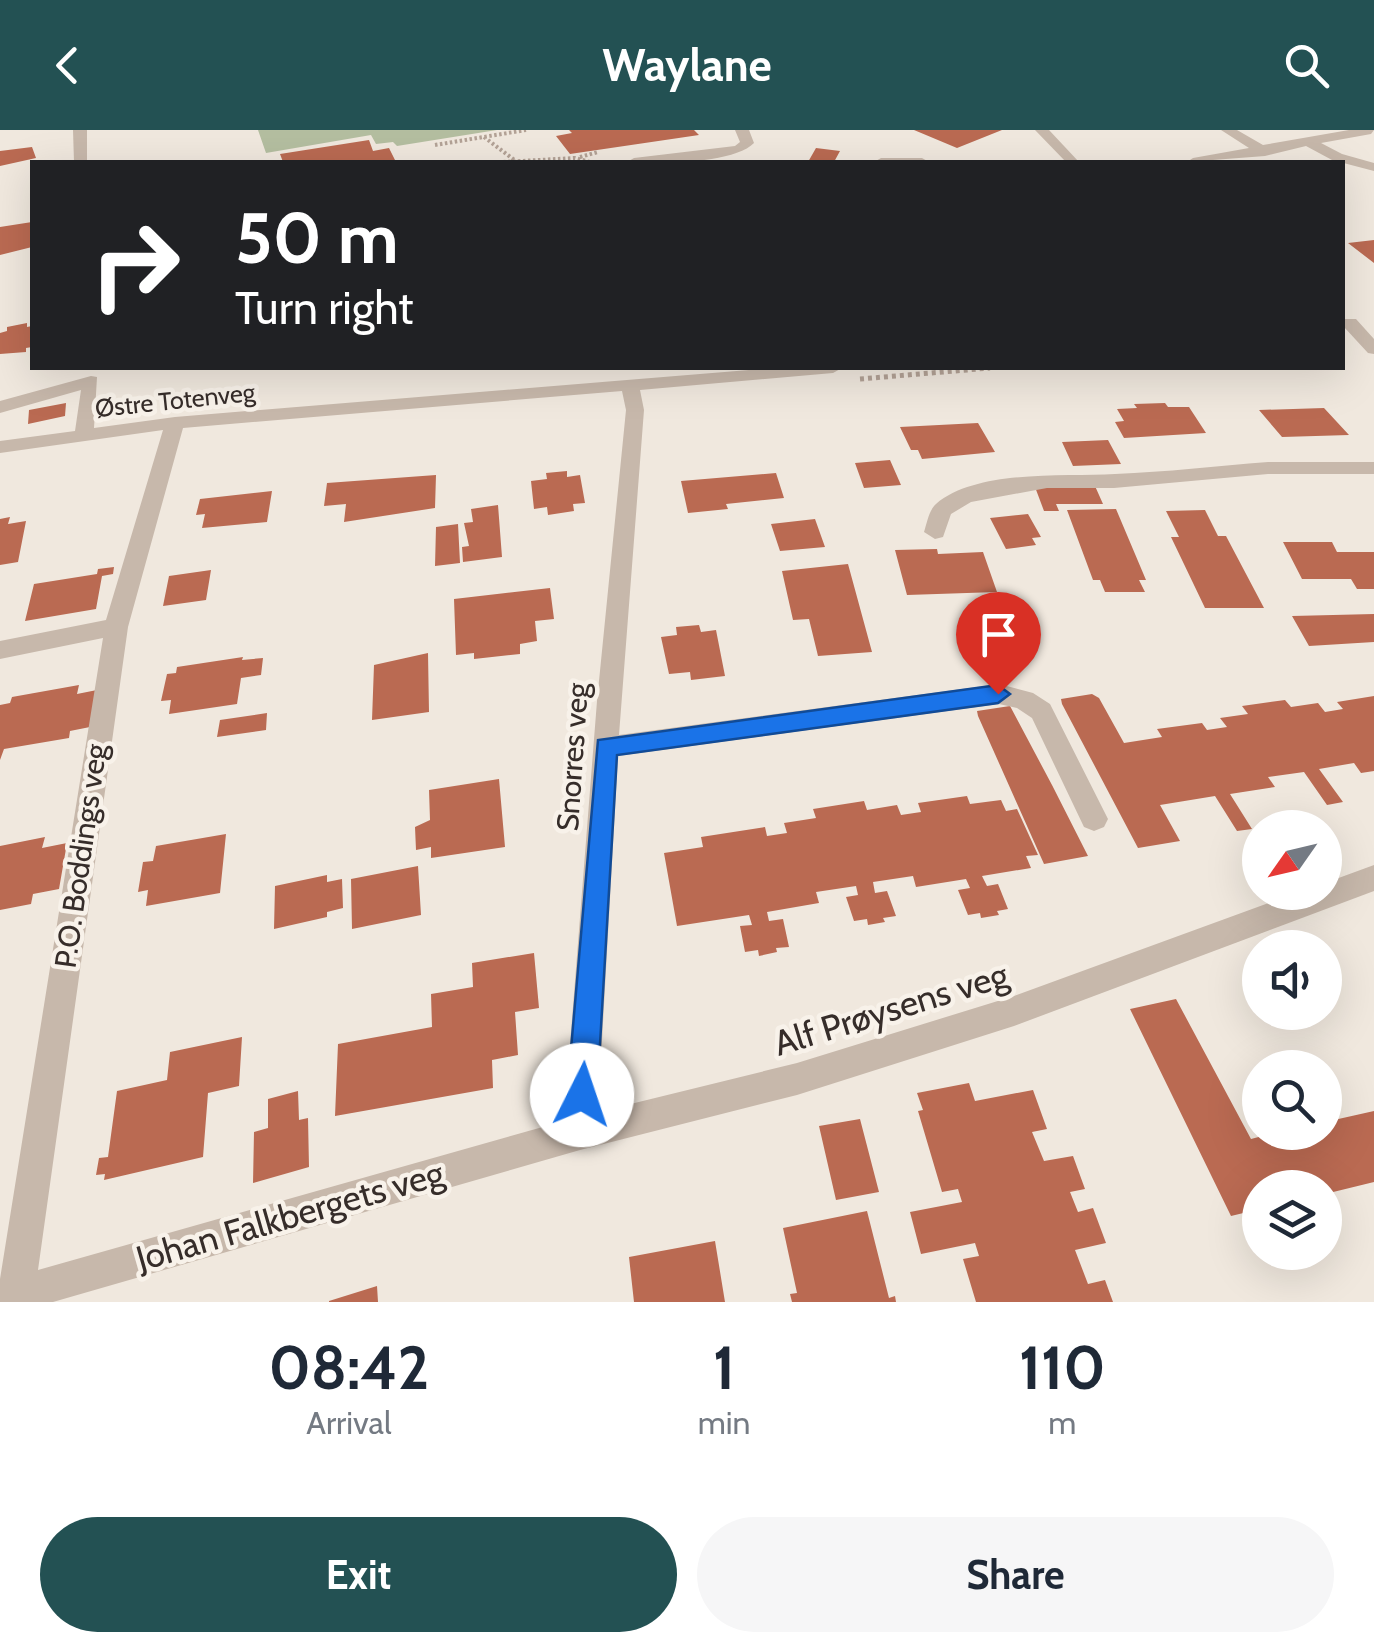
<!DOCTYPE html>
<html lang="en">
<head>
<meta charset="utf-8">
<style>
	body { margin:0; font-family:Cabin,sans-serif; background:#f6f6f7; color:#1f2937; height:100vh; display:flex; flex-direction:column; font-size:38px; white-space:nowrap }
	* { box-sizing:border-box; margin:0 }
	p { font-size:32px; color:#747a83 }
	.icon { flex:none; width:55px; height:55px; fill:none; stroke:currentColor; stroke-width:2; stroke-linecap:round; stroke-linejoin:round }
	.map { position:relative; height:1172px; overflow:hidden }
	.panel { display:flex; flex-direction:column; background:#fff; flex:1 }
	.panel>* { flex:none }
	.banner { position:absolute; left:30px; top:30px; width:1315px; height:210px; border-radius:0px; box-shadow:0 10px 40px #0002; background:#202124; color:#fff; overflow:hidden }
	.needle { width:65px; rotate:236deg }
	.fabs { position:absolute; left:1242px; top:680px; display:grid; gap:20px }
	.fabs a { display:grid; place-items:center; width:100px; height:100px; border-radius:50%; background:#fff; box-shadow:0 10px 40px #0002; font-size:50px }
	.pin { position:absolute; display:grid; place-items:center; width:85px; height:85px; color:#fff; margin:-102px -42px; border-radius:50% 50% 50% 0; rotate:-45deg; box-shadow:0 0 10px #0007 }
	.pin .icon { rotate:45deg }
	.me { position:absolute; width:110px; margin:-55px; rotate:4deg; stroke-linejoin:round; filter:drop-shadow(0 0 8px #0008) }
	.turn { display:flex; align-items:center; gap:35px; height:210px; padding:0 40px; font-size:45px }
	.turn .icon { width:130px; height:130px; stroke-width:2.5 }
	.turn b { display:block; font-size:70px; line-height:85px }
	.eta { display:flex; justify-content:space-evenly; align-items:center; height:170px; text-align:center }
	.eta b { font-size:60px; font-weight:700; line-height:70px }
	.action { display:flex; gap:20px; margin-top:auto; padding:20px 40px }
	.action a { flex:1; height:115px; border-radius:60px; background:#235153; color:#fff; font-size:40px; font-weight:700; line-height:115px; text-align:center }
	.action a+a { background:#f6f6f7; color:#1f2937 }
	header { display:flex; justify-content:space-between; align-items:center; height:130px; padding:0 40px; background:#235153; color:#fff; font-size:45px; font-weight:700 }
	.map>svg:first-child { display:block }
	.green { fill:#b4bea0 }
	.building { fill:#ba6a52 }
	.lines { fill:none; stroke-linecap:round; stroke-linejoin:round }
	.path-far1 { stroke:#b3a296; stroke-width:4; stroke-dasharray:2.5 2.5; stroke-linecap:butt }
	.path { stroke:#b3a296; stroke-width:5; stroke-dasharray:4 4; stroke-linecap:butt }
	.minor { fill:#c7b8ab; fill-rule:evenodd }
	.route { fill:#1a73e8; stroke:#114b97; stroke-width:2.5 }
	.labels { text-anchor:middle; stroke-width:9; stroke-linejoin:round; paint-order:stroke }
	.far-street-label { font-size:25px; fill:#362d2a; stroke:#f8f2ea }
	.street-label { font-size:30px; fill:#362d2a; stroke:#f8f2ea }
	.near-street-label { font-size:35px; fill:#362d2a; stroke:#f8f2ea }
</style>
</head>
<body>
<header><svg class="icon" aria-label="back" viewBox="0 0 24 24"><path d="M15 5l-7 7 7 7"/></svg>Waylane<svg class="icon" aria-label="search" viewBox="0 0 24 24"><circle cx="10" cy="10" r="6"/><path d="M15 15l6 6"/></svg></header>
<div class="map">
<svg width="1374" height="1172" viewBox="0 0 1374 1172">
	<rect width="100%" height="100%" fill="#f0e8de"/>
	<path class="green" d="M258,0H497L397,16L393,12L376,14L371,5L266,23Z"/>
	<path class="building" d="M569,0H694L699,5L570,24L556,6L572,3Z
		M914,0H1002L957,18Z
		M369,10L373,21L389,18L396,32H283L280,24Z
		M32,17L36,28L0,36V21Z
		M816,18L840,21L834,32H808Z
		M32,92V117L0,125V97Z
		M1374,110V133L1348,113Z
		M27,193V197L32,196V217L26,218V222L0,224V203L7,201V197Z
		M66,273L65,286L28,294L29,280Z
		M1165,273L1168,277H1189L1206,303L1124,308L1115,292L1124,291L1117,279L1137,278L1134,274Z
		M1324,278L1349,305L1282,307L1259,280Z
		M978,293L995,322L922,329L918,320H911L900,297Z
		M1108,310L1121,334L1073,336L1062,312Z
		M890,330L901,355L864,358L855,333Z
		M567,341V347L580,345L585,373L573,374L574,381L548,385L547,377L534,379L531,351L547,349L546,343Z
		M776,343L784,368L726,374L728,379L688,383L681,351Z
		M436,345L435,378L344,392L346,374L324,376L327,353Z
		M1095,356L1103,374H1056L1059,381H1044L1035,357Z
		M272,361L267,392L202,398L205,384L196,385L200,369Z
		M498,375L502,427L463,432L462,417L469,416L464,393L473,392L471,379Z
		M1116,379L1146,450H1139L1145,462H1105L1100,450H1093L1067,380Z
		M1205,380L1218,406H1226L1264,478H1205L1171,407H1179L1166,381Z
		M1028,384L1041,407L1032,408L1036,415L1006,419L990,388Z
		M10,387L8,394L26,391L18,432L0,435V389Z
		M815,389L825,417L780,421L771,394Z
		M458,394L460,433L435,436L436,397Z
		M1283,412H1332L1337,422H1374V459H1357L1351,449H1302Z
		M937,419L938,424L983,422L997,462L907,465L895,420Z
		M848,434L872,522L818,526L809,489L793,490L782,441Z
		M114,437L113,444L102,446L96,479L25,491L34,454L97,444L98,439Z
		M211,440L206,470L163,476L169,446Z
		M550,458L554,489L535,491L537,511L520,514V524L474,529V523L456,525L454,469Z
		M1374,484V512L1309,516L1292,486Z
		M699,495L701,502L716,500L725,546L691,550L690,542L669,544L661,507L677,505L676,497Z
		M428,523L429,582L372,590L374,535Z
		M243,527L242,530L263,528L261,545L241,548L237,574L169,584L171,570L161,571L167,544L176,543L177,537Z
		M79,555L77,564L97,560L90,597L70,601L69,608L4,619L0,630V575L10,573L12,567Z
		M1092,564L1099,568L1124,613L1162,607L1157,599L1202,593L1207,600L1227,597L1220,588L1248,584L1242,576L1285,570L1291,577L1318,573L1325,582L1343,579L1337,572L1374,566V641L1361,643L1354,633L1319,639L1343,672L1327,675L1304,642L1268,647L1275,657L1230,664L1252,699L1237,701L1215,666L1160,675L1180,711L1138,718L1062,574L1061,569Z
		M1010,576L1052,655L1088,726L1044,734L978,586L977,581Z
		M267,583L266,600L217,607L220,590Z
		M499,649L505,717L431,728V717L416,720L415,697L430,690L429,660Z
		M967,666L970,674L1001,670L1006,681L1017,679L1038,725L1026,726L1031,738L982,746L987,756L998,754L1008,779L997,781L999,785L981,788L980,783L968,785L958,760L970,758L966,749L916,757L913,746L873,752L875,763L887,761L896,786L883,788L885,792L868,795L867,789L854,791L846,767L858,765L856,756L816,762L819,773L767,782L769,791L783,789L789,817L776,818L777,822L759,826L758,820L745,822L740,796L752,795L749,785L677,796L664,723L703,717L701,707L765,697L767,706L787,703L784,693L816,688L813,679L864,671L867,680L897,675L901,685L921,682L918,673Z
		M226,704L220,763L146,776L148,760L138,762L143,732L153,731L156,716Z
		M45,707L42,718L67,713L59,759L33,764L31,774L0,780V716Z
		M418,736L421,785L352,799L351,749Z
		M327,745V752L342,749L343,778L327,782V787L274,799L275,756Z
		M534,823L539,878L515,882L518,925L492,930L493,958L335,986L338,914L432,897L431,864L473,857L472,833Z
		M1176,869L1251,1009L1278,1002H1325V992L1374,981V1052L1325,1064V1058H1260V1079L1231,1086L1130,879Z
		M242,907L239,956L208,963L203,1027L104,1050L105,1044L96,1045L99,1028L108,1027L117,961L167,950L170,922Z
		M969,953L975,971L1033,960L1047,999L1032,1002L1044,1031L1073,1026L1085,1059L1070,1062L1078,1082L1093,1078L1106,1113L1075,1120L1088,1154L1105,1150L1113,1172H976L963,1129L979,1126L975,1113L921,1124L910,1082L962,1072L958,1059L942,1062L918,981L923,980L917,963Z
		M298,961L299,990L308,988L309,1037L253,1053L254,1002L268,998V969Z
		M860,989L879,1062L836,1070L819,996Z
		M867,1081L889,1168L895,1166L896,1172H792L790,1164L797,1163L783,1098Z
		M715,1111L725,1172H634L629,1127Z
		M377,1156L378,1172H329V1171Z"/>
	<g class="lines">
		<path class="path-far1" d="M484,7L517,32
			M435,15L526,0
			M580,27L598,22
			M503,32L575,28L590,32"/>
		<path class="path" d="M860,249L990,238"/>
		<path class="minor" d="M73,0H87V32H74Z
			M735,0H749L754,13C734,34 656,34 627,32L634,28L735,16L740,12Z
			M1035,0H1049L1079,32H1066Z
			M1221,0H1237L1263,15L1349,0H1374L1371,4L1321,13L1342,24L1374,33V41L1332,30L1306,16L1265,26L1187,32L1193,28L1249,18Z
			M881,28H922L929,32H874Z
			M1344,189H1356L1374,209V224L1368,223L1344,197Z
			M774,238H842L833,243L640,260L644,280L619,605L999,554L1033,563L1050,574L1108,689L1104,697L1094,701L1084,697L1032,588L1017,578L999,574L618,626L598,982L797,933L1014,866L1299,762H1325V753L1374,735V761L1014,896L797,965L580,1020L53,1172H0V1149L103,508L0,529V511L106,490L163,300L0,323V311L75,301L81,260L0,283V271L91,246L97,247L94,298L175,287ZM622,261L626,280L597,571L564,991L38,1140L128,497L183,298Z
			M1268,332H1374V344H1268L1114,358H1047L971,372L951,384L943,407L935,409L924,402C927,393 929,380 936,374C977,339 1065,347 1115,344C1166,342 1217,336 1268,332Z"/>
	</g>
	<path class="route" d="M998,555L1010,564L998,573L617,625L597,965L593,975L582,980L572,975L567,965L598,610Z"/>
	<g class="labels">
		<g class="far-street-label">
			<text transform="translate(175 270) rotate(-6)" y="9">Østre Totenveg</text>
		</g>
		<g class="street-label">
			<text transform="translate(573 627) rotate(-86)" y="10">Snorres veg</text>
			<text transform="translate(81 726) rotate(-82)" y="10">P.O. Boddings veg</text>
		</g>
		<g class="near-street-label">
			<text transform="translate(891 879) rotate(-17)" y="12">Alf Prøysens veg</text>
			<text transform="translate(290 1086) rotate(-16)" y="12">Johan Falkbergets veg</text>
		</g>
	</g>
</svg>
<div class="fabs">
<a><svg class="needle" viewBox="-14 -14 28 28"><path d="M0-13l5 13h-10z" fill="#e53935"/><path d="M0 13l5-13h-10z" fill="#747a83"/></svg></a>
<a><svg class="icon" aria-label="sound" viewBox="0 0 24 24"><path d="M4 9h4l5-4v14l-5-4H4zM17 9q2 3 0 6"/></svg></a>
<a><svg class="icon" aria-label="search" viewBox="0 0 24 24"><circle cx="10" cy="10" r="6"/><path d="M15 15l6 6"/></svg></a>
<a><svg class="icon" aria-label="layers" viewBox="0 0 24 24"><path d="M12 4l9 5-9 5-9-5zM3 14l9 5 9-5"/></svg></a>
</div>
<div class="pin" style="left:998px;top:564px;background:#d93025"><svg class="icon" aria-label="arrive" viewBox="0 0 24 24"><path d="M6 21V4h12l-3 4 3 4H6"/></svg></div>
<svg class="me" style="left:582px;top:965px" viewBox="-20 -20 40 40"><circle r="19" fill="#fff"/><path d="M0-13L10 11 0 6-10 11z" fill="#1a73e8"/></svg>
<div class="banner">
<div class="turn"><svg class="icon" aria-label="right" viewBox="0 0 24 24"><path d="M7 20v-9h11M14 6l5 5-5 5"/></svg><div><b>50 m</b>Turn right</div></div>
</div>
</div>
<section class="panel">
<div class="eta">
<div><b>08:42</b><p>Arrival</p></div>
<div><b>1</b><p>min</p></div>
<div><b>110</b><p>m</p></div>
</div>
<div class="action"><a>Exit</a><a>Share</a></div>
</section>
</body>
</html>
